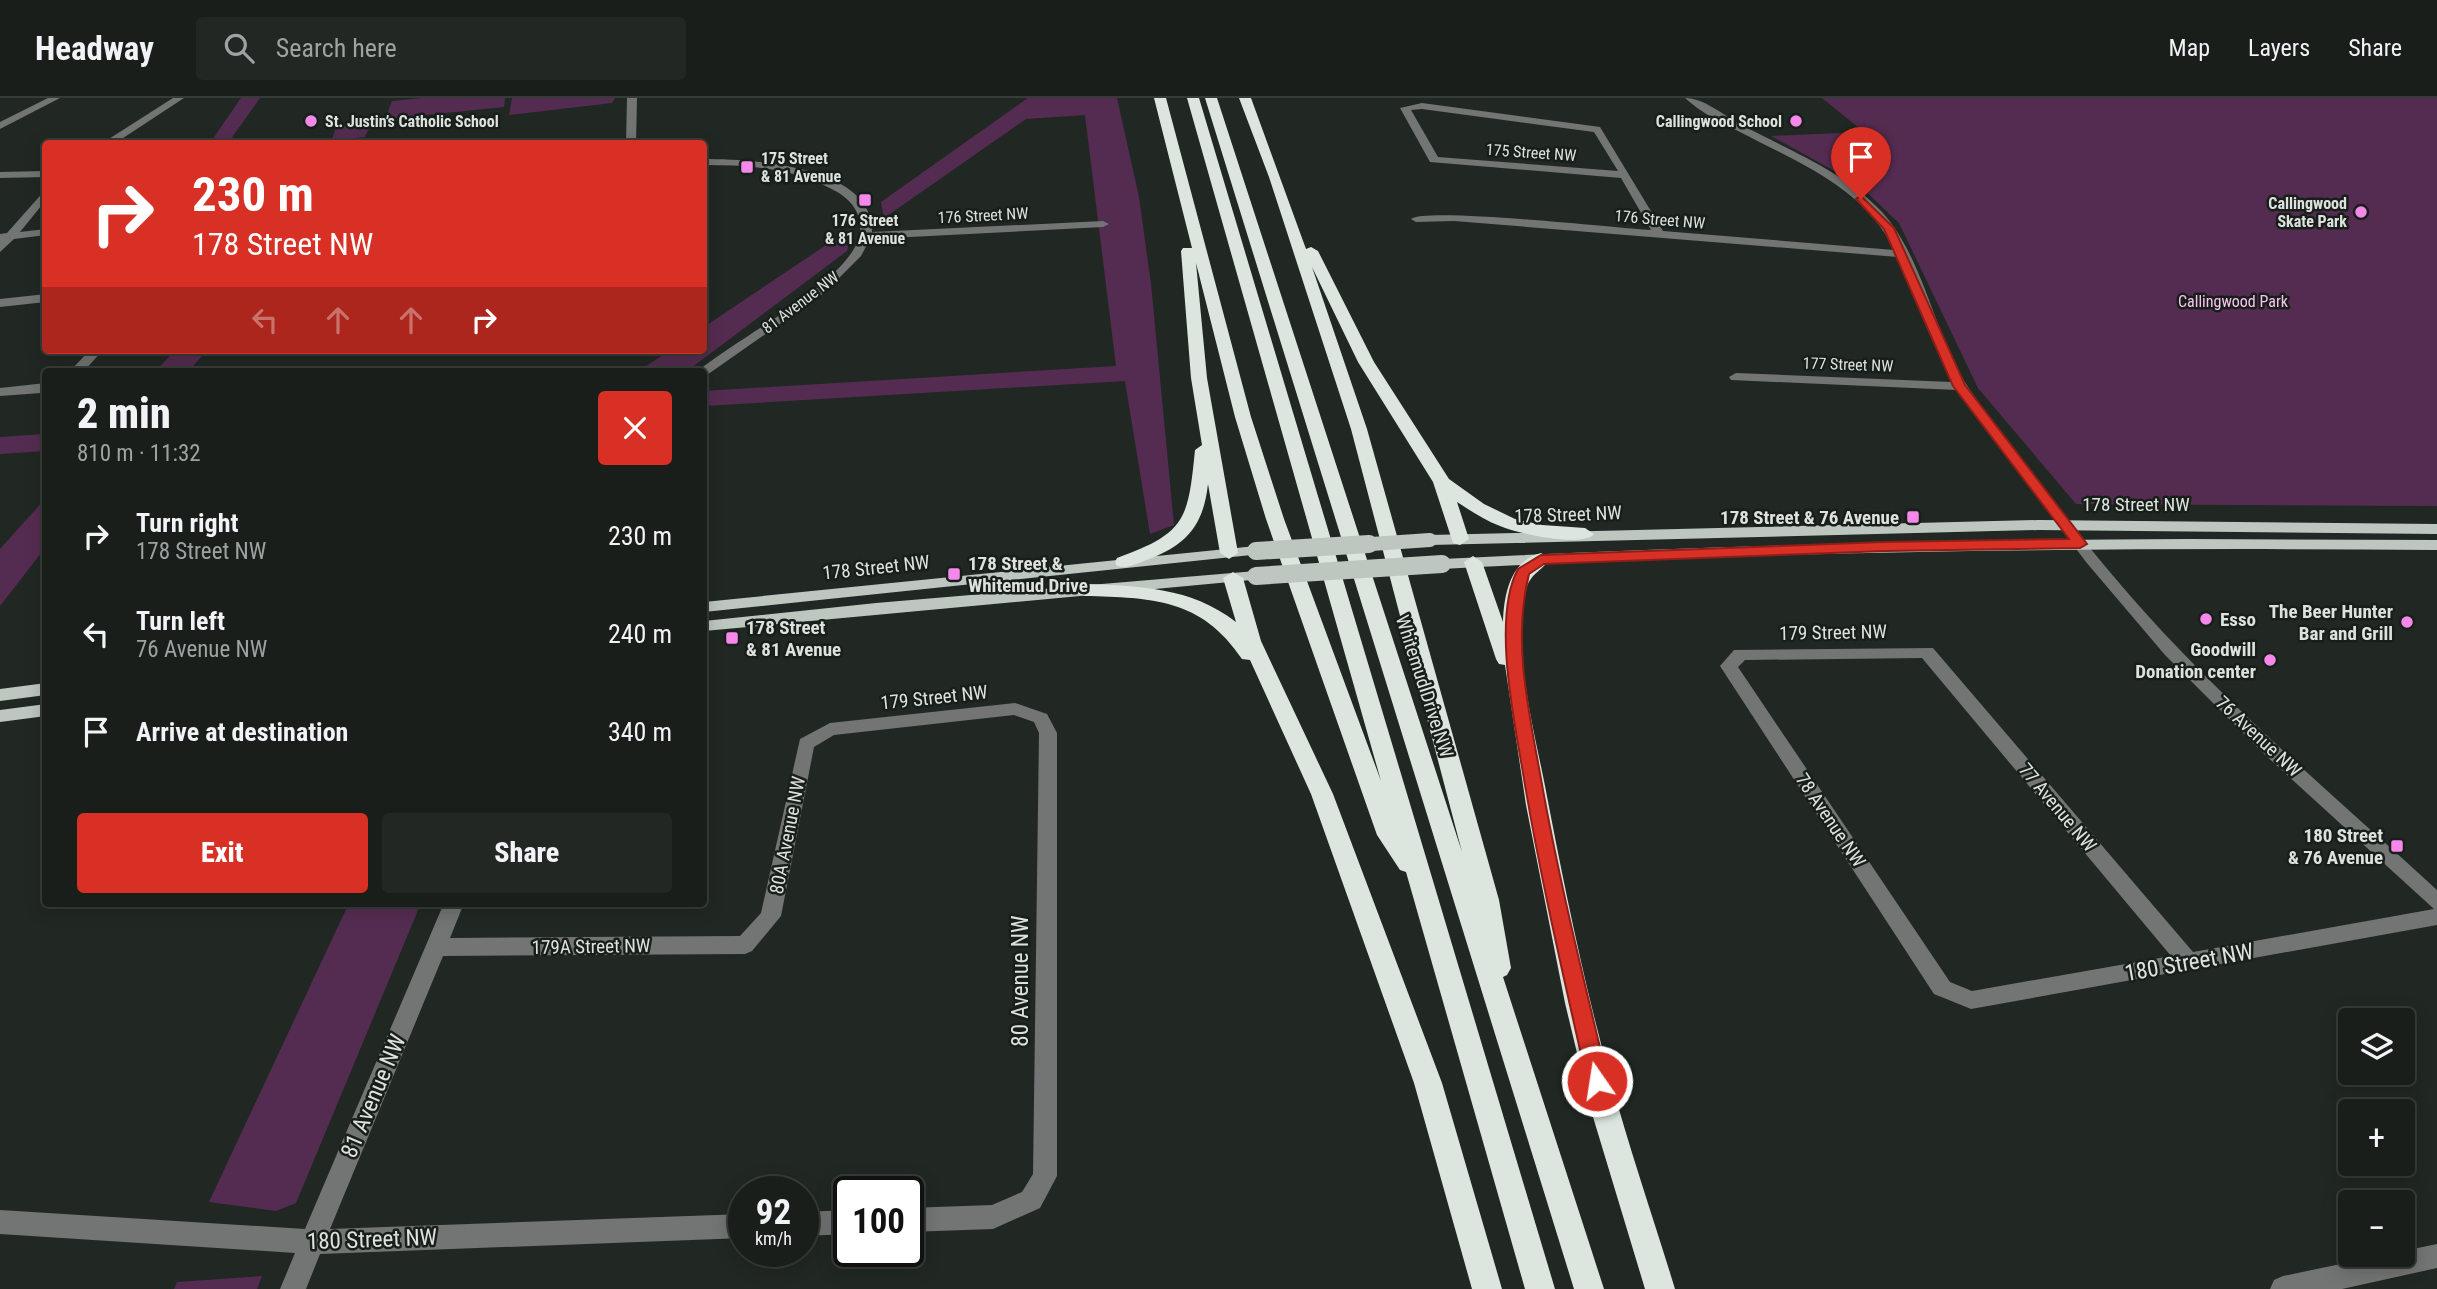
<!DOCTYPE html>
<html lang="en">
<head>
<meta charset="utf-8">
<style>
	body { margin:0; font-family:"Roboto Condensed",sans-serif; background:#222723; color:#f1f3f6; height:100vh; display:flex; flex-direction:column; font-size:26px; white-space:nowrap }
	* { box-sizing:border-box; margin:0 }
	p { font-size:23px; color:#9fa2a2 }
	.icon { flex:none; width:38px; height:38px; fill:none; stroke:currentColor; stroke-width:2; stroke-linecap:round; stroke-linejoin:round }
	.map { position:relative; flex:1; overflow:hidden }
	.drawer { position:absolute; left:42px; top:270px; width:665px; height:539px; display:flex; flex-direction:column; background:#191e1a; border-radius:7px; box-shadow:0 4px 18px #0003,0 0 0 2px #373c39 }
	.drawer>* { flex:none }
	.guide { position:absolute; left:42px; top:42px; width:665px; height:214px; border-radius:7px; box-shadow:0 4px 18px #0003,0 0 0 2px #373c39; background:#d93025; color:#fff; overflow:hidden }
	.buttons { position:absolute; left:2338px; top:910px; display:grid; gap:14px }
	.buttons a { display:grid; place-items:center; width:77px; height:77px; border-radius:7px; background:#191e1a; box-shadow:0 4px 18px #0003,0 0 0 2px #373c39; font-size:35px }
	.speed { position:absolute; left:728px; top:1078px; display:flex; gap:14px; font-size:35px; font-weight:700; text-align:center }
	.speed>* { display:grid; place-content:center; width:91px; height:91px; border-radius:50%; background:#191e1a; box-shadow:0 4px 18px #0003,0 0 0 2px #373c39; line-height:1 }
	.speed small { font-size:18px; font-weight:400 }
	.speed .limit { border:4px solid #111; border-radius:10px; background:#fff; color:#111 }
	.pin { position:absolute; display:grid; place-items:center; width:60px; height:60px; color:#fff; margin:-72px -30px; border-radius:50% 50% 50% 0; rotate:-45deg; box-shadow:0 0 7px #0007 }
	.pin .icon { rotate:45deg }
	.me { position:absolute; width:77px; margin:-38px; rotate:347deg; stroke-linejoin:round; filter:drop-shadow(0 0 5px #0008) }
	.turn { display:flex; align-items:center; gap:24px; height:147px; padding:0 35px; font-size:32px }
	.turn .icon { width:91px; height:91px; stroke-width:2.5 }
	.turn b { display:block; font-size:49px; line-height:60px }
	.lanes { display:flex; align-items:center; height:66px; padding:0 35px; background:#0003; justify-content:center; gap:35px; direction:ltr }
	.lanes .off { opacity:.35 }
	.round { display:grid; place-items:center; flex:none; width:74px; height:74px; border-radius:7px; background:#222723 }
	.summary { display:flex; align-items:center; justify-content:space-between; height:119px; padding:0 35px }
	h1 { font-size:42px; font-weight:800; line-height:52px }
	.action { display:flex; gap:14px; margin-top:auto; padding:14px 35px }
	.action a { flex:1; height:80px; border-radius:7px; background:#d93025; color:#fff; font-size:28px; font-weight:800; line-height:80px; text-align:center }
	.action a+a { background:#222723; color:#f1f3f6 }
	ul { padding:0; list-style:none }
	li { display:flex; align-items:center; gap:21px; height:98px; padding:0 35px }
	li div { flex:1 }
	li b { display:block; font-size:26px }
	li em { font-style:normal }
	header { display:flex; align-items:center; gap:42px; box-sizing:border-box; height:98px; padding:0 35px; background:#191e1a; border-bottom:2px solid #373c39 }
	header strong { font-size:33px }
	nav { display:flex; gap:38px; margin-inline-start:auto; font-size:24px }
	.search { width:490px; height:63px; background:#222723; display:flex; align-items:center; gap:18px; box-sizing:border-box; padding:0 24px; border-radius:7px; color:#9fa2a2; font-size:26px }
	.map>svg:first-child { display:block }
	.green { fill:#552c51 }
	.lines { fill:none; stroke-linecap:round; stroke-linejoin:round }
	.minor { fill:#727573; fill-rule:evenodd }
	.major { fill:#bec6c0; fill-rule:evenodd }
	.highway { fill:#dce6df; fill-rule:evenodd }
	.major-bridge-far1 { stroke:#bec6c0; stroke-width:14 }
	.major-bridge { stroke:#bec6c0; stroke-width:18 }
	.route { fill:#d93025; stroke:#8d1f18; stroke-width:2 }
	.poi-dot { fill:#f788eb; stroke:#181f1a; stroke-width:2.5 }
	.labels { text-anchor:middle; stroke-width:5; stroke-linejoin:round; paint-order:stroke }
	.far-poi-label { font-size:16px; font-weight:bold; fill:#dee2df; stroke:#181f1a; text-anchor:start }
	.far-street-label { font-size:16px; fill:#dee2df; stroke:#181f1a }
	.far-park-label { font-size:16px; fill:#fac1f2; stroke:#181f1a }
	.street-label { font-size:19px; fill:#dee2df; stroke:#181f1a }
	.poi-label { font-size:19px; font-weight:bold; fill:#dee2df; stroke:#181f1a; text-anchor:end }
	.near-street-label { font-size:23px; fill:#dee2df; stroke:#181f1a }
</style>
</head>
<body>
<header>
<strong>Headway</strong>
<div class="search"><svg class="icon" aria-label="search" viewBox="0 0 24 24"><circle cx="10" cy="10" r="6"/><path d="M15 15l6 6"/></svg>Search here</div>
<nav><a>Map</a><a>Layers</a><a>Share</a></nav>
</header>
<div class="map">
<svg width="2437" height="1191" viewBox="0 0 2437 1191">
	<rect width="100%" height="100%" fill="#212823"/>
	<path class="green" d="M241,0H260L228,45H210Z
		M423,0H505L504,9L385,21L392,3Z
		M512,0H615L612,5L509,17Z
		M1028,0H1117L1139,99L1151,186L1174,427L1150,436L1125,283L704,308V293L1116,268L1085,17L1026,21L884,120L881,104Z
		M1822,0H2437V408L2076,406L1978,290L1899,125L1858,86L1771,38L1864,34Z
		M372,24L365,39L332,42L336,29Z
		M853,129L847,153L687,273H639L670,252H704V229Z
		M175,252H207L189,273H156Z
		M45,336V353L0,356V339Z
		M45,401V450L0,508V451Z
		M349,805H421L296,1105L276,1113L209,1104Z
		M262,1178L257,1191H174L177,1184Z"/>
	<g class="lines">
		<path class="minor" d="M48,0H60L0,31V24Z
			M173,0H184L114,46H101Z
			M627,0H637L636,46H626Z
			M1685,0C1704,0 1723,17 1740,26C1788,52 1844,73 1882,114C1927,164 1934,244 1975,299C2038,386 2104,473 2179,551C2260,636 2350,712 2437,792V827L1971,911L1934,896L1720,568L1734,552L1933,550L2193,854L2434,811L2262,654L2165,557L2086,464L1957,292L1731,282L1729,279L1736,275L1951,284L1898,159L1454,123L1416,124L1411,121C1427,109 1617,130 1651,132L1621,80L1430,64L1400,10L1422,5L1600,29L1663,133L1894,152C1865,90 1797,64 1740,34C1721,25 1700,14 1685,0ZM1422,11L1594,34L1618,73L1438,59L1411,12ZM1922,560L2171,858L1972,893L1950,884L1738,569L1745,562Z
			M704,61C750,61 874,67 872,134L1103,123L1109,126L1103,129L870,141L861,158L824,195L704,279V273L699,272C742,238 823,197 852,154C867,132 861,109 839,95C797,70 751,67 704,67Z
			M46,73V79L0,80V74Z
			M46,91V102L20,134L46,131V137L14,141L0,154V136L7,135Z
			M46,196V204L0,209V201Z
			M90,252H103L84,273H70Z
			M46,285V293L41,295L0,298V290Z
			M1015,605L1047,616L1057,635V1078L1040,1110L993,1131L908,1134V1110L992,1107L1022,1094L1033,1076L1039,635L1034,624L1014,617L834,637L814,649L781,818L752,853L745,856L443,858L330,1131L744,1116V1140L320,1156L306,1191H280L295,1155L0,1136V1112L305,1131L444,805H464L450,840L740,838L761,815L800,641L830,625Z
			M849,1112V1136L803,1138V1114Z
			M2437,1146V1170L2342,1191H2270L2274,1182L2283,1178L2384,1157H2403V1153Z"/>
		<path class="major" d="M2039,422L2437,426V436L2039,432L1430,447L1422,442L1430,437Z
			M2188,441L2437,442V452C2105,449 1774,453 1442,471L1434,466L1442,461C1691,448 1939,442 2188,441Z
			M1256,448L1264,453L1261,456L704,514V504Z
			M1256,473L1262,475L1264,478L1262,481L704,533V523L876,505Z
			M46,585V597L0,603V591Z
			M46,606V618L0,624V612Z"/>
		<path class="highway" d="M1154,0H1166L1251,319L1284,421L1381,683L1187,0H1199L1555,1191H1525L1406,774L1400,772L1377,737L1266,421L1235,319L1196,165L1207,280L1238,455L1229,461L1220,455L1208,386C1203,430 1185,448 1144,463C1135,466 1127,471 1117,468L1115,464L1117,460C1186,435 1188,422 1195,352L1202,347L1191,280L1181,153L1183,150H1192Z
			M1205,0H1217L1462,754L1351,331L1269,79L1239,0H1251L1306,151L1311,149L1318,153L1374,264L1449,381L1484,406L1515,421L1542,427L1585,430L1594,436C1583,450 1516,435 1500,428C1484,422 1471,413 1457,404L1469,441L1460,447L1453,445L1433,384L1358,264L1312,169L1367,331L1499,802L1511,870L1507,877L1503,879L1604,1191H1574Z
			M1541,455L1550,461C1541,474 1529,476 1526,493C1513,556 1533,627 1545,688C1564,787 1584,886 1611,983C1630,1053 1654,1122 1675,1191H1645L1590,1009L1565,905L1526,707L1505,567L1499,566L1496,561L1464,464L1473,458L1482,464L1503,524C1504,496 1510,463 1541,455Z
			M1233,474L1243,480L1261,543L1333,696L1442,985L1502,1191H1472L1414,985L1311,696L1250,562L1242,561C1201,500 1152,500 1085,498L1078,496L1075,492L1078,488L1085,486C1139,488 1191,489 1236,524L1223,480Z"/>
		<path class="major-bridge-far1" d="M1342,448L1430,442"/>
		<path class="major-bridge" d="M1256,453L1369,446
			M1256,478L1442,466"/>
	</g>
	<path class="route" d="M1861,98L1894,130L1965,287L2087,446L2080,450L1885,453L1544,466L1529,476C1512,543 1529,614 1541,681C1559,783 1584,882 1608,983L1605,989L1597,992L1590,989L1587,983C1564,880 1540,779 1523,675C1514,622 1492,519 1518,471L1541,457L1885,444L2069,441L1953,288L1884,131L1858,103L1856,101Z"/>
	<g class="poi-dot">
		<circle cx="311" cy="23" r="7"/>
		<circle cx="1796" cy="23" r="7"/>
		<rect x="740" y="62" width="14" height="14" rx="3.5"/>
		<rect x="858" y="95" width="14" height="14" rx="3.5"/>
		<circle cx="2361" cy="114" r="7"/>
		<rect x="1906" y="412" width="14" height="14" rx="3.5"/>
		<rect x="947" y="469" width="14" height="14" rx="3.5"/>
		<circle cx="2206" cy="521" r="7"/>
		<circle cx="2407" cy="524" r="7"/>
		<rect x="725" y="533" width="14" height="14" rx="3.5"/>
		<circle cx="2270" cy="562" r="7"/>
		<rect x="2390" y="741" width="14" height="14" rx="3.5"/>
	</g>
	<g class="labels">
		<g class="far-poi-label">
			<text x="325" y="29">St. Justin’s Catholic School</text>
			<text x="1782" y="29" text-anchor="end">Callingwood School</text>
			<text x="761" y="66">175 Street<tspan x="761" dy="18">&amp; 81 Avenue</tspan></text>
			<text x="2347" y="111" text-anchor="end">Callingwood<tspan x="2347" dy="18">Skate Park</tspan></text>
			<text x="865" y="128" text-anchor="middle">176 Street<tspan x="865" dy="18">&amp; 81 Avenue</tspan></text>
		</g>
		<g class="far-street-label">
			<text transform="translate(1531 54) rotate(4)" y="6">175 Street NW</text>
			<text transform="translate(983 117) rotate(-3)" y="6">176 Street NW</text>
			<text transform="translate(1660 121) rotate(5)" y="6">176 Street NW</text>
			<text transform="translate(800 204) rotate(-37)" y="6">81 Avenue NW</text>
			<text transform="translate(1848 266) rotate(2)" y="6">177 Street NW</text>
		</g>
		<g class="far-park-label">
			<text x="2233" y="209">Callingwood Park</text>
		</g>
		<g class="street-label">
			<text x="2136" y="413">178 Street NW</text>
			<text transform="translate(1568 416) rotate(-2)" y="7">178 Street NW</text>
			<text transform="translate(876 469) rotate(-6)" y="7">178 Street NW</text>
			<text transform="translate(1833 534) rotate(-1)" y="7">179 Street NW</text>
			<text transform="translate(1425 588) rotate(72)" y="7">Whitemud Drive NW</text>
			<text transform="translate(934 599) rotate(-6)" y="7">179 Street NW</text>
			<text transform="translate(2259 638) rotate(43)" y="7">76 Avenue NW</text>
			<text transform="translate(2058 709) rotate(50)" y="7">77 Avenue NW</text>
			<text transform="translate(1831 722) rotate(56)" y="7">78 Avenue NW</text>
			<text transform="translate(787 737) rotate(-79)" y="7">80A Avenue NW</text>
			<text transform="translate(591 848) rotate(-1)" y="7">179A Street NW</text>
		</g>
		<g class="poi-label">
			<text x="1899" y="426">178 Street &amp; 76 Avenue</text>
			<text x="968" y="472" text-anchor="start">178 Street &amp;<tspan x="968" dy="22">Whitemud Drive</tspan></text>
			<text x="2393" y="520">The Beer Hunter<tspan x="2393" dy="22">Bar and Grill</tspan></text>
			<text x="2220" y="528" text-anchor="start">Esso</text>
			<text x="746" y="536" text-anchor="start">178 Street<tspan x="746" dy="22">&amp; 81 Avenue</tspan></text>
			<text x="2256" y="558">Goodwill<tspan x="2256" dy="22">Donation center</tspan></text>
			<text x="2383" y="744">180 Street<tspan x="2383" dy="22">&amp; 76 Avenue</tspan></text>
		</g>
		<g class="near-street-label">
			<text transform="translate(2189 864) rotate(-10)" y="8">180 Street NW</text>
			<text transform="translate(1020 883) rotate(-90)" y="8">80 Avenue NW</text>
			<text transform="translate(373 998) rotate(-67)" y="8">81 Avenue NW</text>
			<text transform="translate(372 1141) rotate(-2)" y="8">180 Street NW</text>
		</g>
	</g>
</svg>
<div class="buttons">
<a><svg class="icon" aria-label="layers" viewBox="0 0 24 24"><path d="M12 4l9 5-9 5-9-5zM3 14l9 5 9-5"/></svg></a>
<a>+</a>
<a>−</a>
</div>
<div class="speed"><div>92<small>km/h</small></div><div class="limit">100</div></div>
<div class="pin" style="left:1861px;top:101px;background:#d93025"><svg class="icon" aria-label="arrive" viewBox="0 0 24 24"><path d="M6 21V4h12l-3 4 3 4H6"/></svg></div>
<svg class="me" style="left:1597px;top:983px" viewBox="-20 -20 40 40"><circle r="17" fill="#d93025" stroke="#fff" stroke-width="3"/><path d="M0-11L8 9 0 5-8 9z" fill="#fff"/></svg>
<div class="guide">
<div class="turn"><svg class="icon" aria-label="right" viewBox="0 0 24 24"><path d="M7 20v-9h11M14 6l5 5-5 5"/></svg><div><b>230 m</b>178 Street NW</div></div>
<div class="lanes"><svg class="icon off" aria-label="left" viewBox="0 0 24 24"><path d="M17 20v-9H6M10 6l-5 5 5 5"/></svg><svg class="icon off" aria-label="ahead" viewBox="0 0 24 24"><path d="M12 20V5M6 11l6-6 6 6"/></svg><svg class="icon off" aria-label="ahead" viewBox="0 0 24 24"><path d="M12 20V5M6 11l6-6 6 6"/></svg><svg class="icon" aria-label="right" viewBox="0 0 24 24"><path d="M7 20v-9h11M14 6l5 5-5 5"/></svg></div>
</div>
<section class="drawer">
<div class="summary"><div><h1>2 min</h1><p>810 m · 11:32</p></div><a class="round" style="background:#d93025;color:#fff"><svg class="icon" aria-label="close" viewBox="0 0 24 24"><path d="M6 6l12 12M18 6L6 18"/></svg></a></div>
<ul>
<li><svg class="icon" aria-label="right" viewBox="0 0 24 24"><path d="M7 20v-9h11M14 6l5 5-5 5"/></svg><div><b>Turn right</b><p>178 Street NW</p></div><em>230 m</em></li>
<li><svg class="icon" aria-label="left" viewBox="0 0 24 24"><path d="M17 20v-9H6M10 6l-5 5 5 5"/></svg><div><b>Turn left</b><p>76 Avenue NW</p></div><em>240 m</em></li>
<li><svg class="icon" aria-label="arrive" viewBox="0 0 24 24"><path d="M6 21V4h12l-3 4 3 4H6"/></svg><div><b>Arrive at destination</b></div><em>340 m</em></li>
</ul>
<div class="action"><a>Exit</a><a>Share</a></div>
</section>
</div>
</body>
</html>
